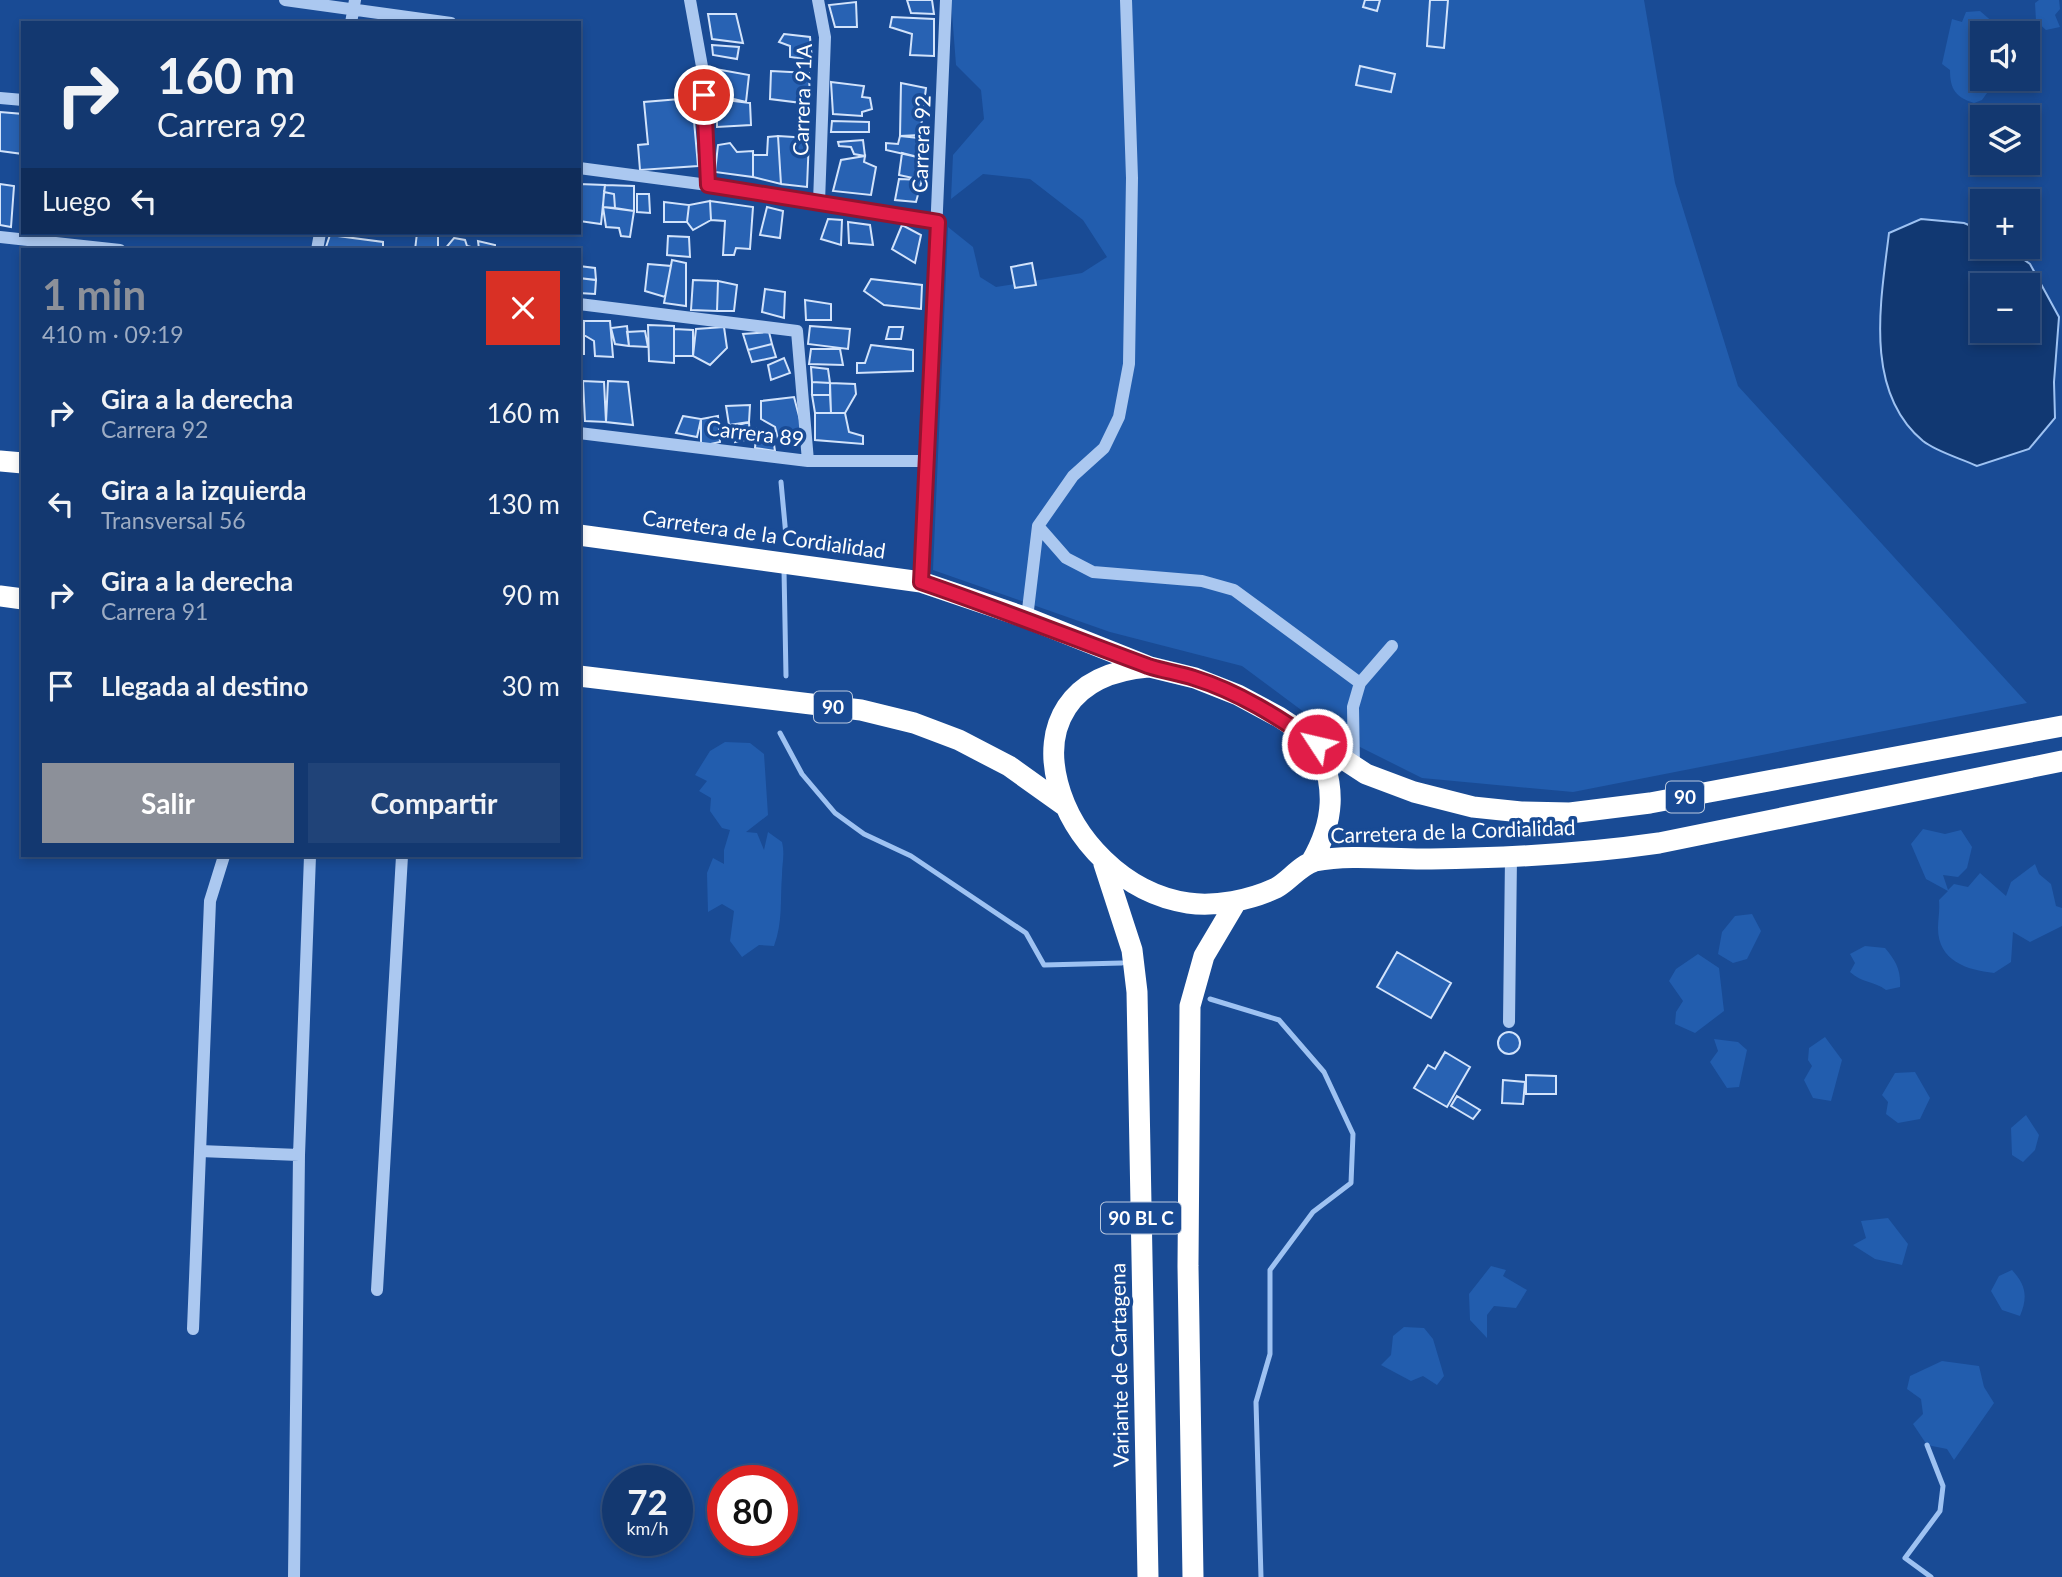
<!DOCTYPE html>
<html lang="es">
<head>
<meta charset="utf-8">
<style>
	body { margin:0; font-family:Lato,sans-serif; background:#204378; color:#f1f3f6; height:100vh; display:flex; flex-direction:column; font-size:26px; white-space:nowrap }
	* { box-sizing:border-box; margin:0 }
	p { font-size:23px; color:#9dacc3 }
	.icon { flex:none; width:38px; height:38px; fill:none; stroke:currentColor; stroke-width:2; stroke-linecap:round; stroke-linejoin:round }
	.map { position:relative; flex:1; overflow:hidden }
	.panel { position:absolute; left:21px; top:248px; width:560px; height:609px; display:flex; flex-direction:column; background:#133870; border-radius:0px; box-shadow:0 4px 10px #0003,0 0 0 2px #325283 }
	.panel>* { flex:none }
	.guide { position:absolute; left:21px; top:21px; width:560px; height:214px; border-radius:0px; box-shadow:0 4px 10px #0003,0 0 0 2px #325283; background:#133870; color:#f1f3f6; overflow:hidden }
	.controls { position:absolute; left:1970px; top:21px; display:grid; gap:14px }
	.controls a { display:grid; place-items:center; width:70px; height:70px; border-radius:0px; background:#133870; box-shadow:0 4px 10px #0003,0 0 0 2px #325283; font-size:35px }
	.speed { position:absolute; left:602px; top:1465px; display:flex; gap:14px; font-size:35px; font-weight:700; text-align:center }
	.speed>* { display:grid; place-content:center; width:91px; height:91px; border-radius:50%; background:#133870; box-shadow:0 4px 10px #0003,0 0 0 2px #325283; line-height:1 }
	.speed small { font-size:18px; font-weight:400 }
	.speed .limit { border:10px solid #d22; background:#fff; color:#111 }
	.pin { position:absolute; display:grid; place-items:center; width:60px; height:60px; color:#fff; margin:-30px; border:4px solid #fff; border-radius:50%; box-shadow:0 2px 7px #0007 }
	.me { position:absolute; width:77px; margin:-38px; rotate:305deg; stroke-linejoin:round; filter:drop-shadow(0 0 5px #0008) }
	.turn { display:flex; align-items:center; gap:24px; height:147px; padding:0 21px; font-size:32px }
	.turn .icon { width:91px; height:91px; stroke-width:2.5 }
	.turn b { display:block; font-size:49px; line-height:60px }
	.then { display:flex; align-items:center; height:66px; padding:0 21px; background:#0003; gap:14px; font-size:26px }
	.round { display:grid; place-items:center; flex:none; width:74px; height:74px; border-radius:0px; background:#204378 }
	.overview { display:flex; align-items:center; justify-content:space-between; height:119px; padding:0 21px }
	h1 { font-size:42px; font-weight:700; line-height:52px; color:#8c9099 }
	.button { display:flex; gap:14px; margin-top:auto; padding:14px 21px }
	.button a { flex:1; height:80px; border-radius:0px; background:#8c9099; color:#fff; font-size:28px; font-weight:700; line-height:80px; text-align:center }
	.button a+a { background:#204378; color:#f1f3f6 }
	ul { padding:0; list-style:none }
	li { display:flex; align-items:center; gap:21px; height:91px; padding:0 21px }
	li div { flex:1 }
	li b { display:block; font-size:26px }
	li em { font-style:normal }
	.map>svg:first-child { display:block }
	.green { fill:#225dae }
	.water { fill:#113872; stroke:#9ec2f2; stroke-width:2; fill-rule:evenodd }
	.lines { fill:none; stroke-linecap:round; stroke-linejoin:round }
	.stream { stroke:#9ec2f2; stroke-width:5 }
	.building { fill:#2862b3; stroke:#d2e3fb; stroke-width:2 }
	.minor { stroke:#abc8f0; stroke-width:12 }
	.highway { stroke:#fff; stroke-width:21 }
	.route-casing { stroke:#92132f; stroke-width:18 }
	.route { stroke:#e11d48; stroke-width:12 }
	.labels { text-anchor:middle; stroke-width:7; stroke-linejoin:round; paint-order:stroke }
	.shield { fill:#194b95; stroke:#bac9df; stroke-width:2 }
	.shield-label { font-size:19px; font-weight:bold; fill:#fff }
	.street-label { font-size:21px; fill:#fff; stroke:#194b95 }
</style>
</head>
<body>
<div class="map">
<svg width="2062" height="1577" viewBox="0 0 2062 1577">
	<rect width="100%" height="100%" fill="#194b95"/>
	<path class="green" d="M951,0H1644L1675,183L1738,386L2027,703L1573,792L1422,778L1332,733L1242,666L1110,632L933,570L948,227L973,247L980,277L996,287L1082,273L1107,257L1083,220L1030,179L983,174L951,199L953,155L984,119L981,90L956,65Z
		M2039,0H2059L2060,9L2055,15L2060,27L2046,30L2036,21L2035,3Z
		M1980,11L1995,24L1999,33H1983V79H1997L1982,100L1974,103C1956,97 1950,90 1950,70L1942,64L1952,19L1962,22L1966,12Z
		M725,742L750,743L764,754L768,815L746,832L757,833L764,850L768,832L782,842C785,855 782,863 782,875C780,900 783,922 774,946L759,945L742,957L730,941L734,911L722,904L708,912L707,873L713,858L724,864V850L730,830L722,828L710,811L711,798L699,791L707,781L695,775L710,751Z
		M1923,829L1945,834L1961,830L1972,847L1967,868L1958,877L1943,875L1948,890L1954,884L1968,887L1980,873L2006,896L2011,882L2035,864L2039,874L2051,884L2056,906L2062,908V926L2030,942L2013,932L2011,962L1994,973C1967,970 1938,961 1938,928C1938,919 1940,911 1939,900L1948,891L1926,879L1911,844Z
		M1752,914L1761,931L1747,959L1733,963L1718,954L1722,932L1735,916Z
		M1865,946L1885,948C1896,961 1901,970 1900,987L1886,990C1874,981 1862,983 1850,972L1855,963L1850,954Z
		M1698,954L1719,968L1724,1011L1695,1033L1675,1024L1676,1012L1683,1001L1669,981L1676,969Z
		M1825,1037L1842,1060L1831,1101L1813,1098L1804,1080L1812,1066L1808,1060L1809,1048Z
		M1714,1039L1738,1042L1747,1050L1739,1087L1727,1088L1710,1062L1718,1051Z
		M1915,1072L1930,1098L1920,1119L1898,1123L1886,1114L1888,1102L1882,1095L1895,1073Z
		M2026,1115L2039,1135L2035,1150L2023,1162L2012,1155L2011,1128Z
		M1888,1218L1908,1244L1902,1265L1875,1259L1853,1245L1866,1238L1861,1221Z
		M1491,1266L1506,1270L1503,1276L1527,1290L1516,1308L1494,1306L1487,1315V1338L1470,1320L1469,1294Z
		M2012,1270C2026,1285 2028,1297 2020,1316L2002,1310L1991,1291L1999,1276Z
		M1404,1327L1424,1328L1433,1339L1444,1376L1437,1385L1423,1376L1411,1381L1381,1365L1391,1355L1393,1336Z
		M1942,1361L1979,1366L1984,1387L1994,1403L1954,1460L1947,1449L1927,1445L1913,1424L1923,1414L1921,1399L1907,1389L1910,1376Z"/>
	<path class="water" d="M1921,219L1964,223L1983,231V247H2006L2030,264L2059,317L2054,382L2055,418L2029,449L1977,466C1960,458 1937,452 1923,441C1863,391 1881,300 1889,233ZM1983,285H2028V331H1983Z"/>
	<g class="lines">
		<path class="stream" d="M781,482L786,536
			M784,570L786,676
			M780,733L802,774L835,813L864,834L911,856L1026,933L1044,965L1122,963
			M1210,999L1279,1020L1324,1072L1353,1134L1351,1183L1313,1212L1270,1270V1354L1256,1402L1261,1577
			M1927,1445L1943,1486L1940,1511L1905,1558L1931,1577"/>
	</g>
	<path class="building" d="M907,0H932L934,14L911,13Z
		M1365,0H1380L1377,11L1363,7Z
		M1430,0H1448L1444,48L1427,46Z
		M856,2L857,27H835L829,5Z
		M708,14H736L743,43L712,39Z
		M892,17L934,19V56L910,55L912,34L890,27Z
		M784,34L810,37L812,60L790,57V46L779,42Z
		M712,45L739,47L737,59L713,55Z
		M1360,66L1395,74L1391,92L1356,85Z
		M710,68L749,75L746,102L713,94Z
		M771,71L809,73L810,104L770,99Z
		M831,82L864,86L862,97L870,98L872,109L862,112V116L833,114Z
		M901,83L926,88L920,135L900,136Z
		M692,98L698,166L640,170L638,145L648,144L644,102Z
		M717,99L750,103L751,125L717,127Z
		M0,112L23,114V154L0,151Z
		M832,121L869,122V132H831Z
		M778,136L809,138L807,187L781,184Z
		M778,136L781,184L753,177V155H767L768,137Z
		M900,136L928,139L926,159L886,150V143L898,144Z
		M863,140L865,156L854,154L851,147L839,146L838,142Z
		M730,143L737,152L753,151V177L715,172L718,145Z
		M902,153L926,159L922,180L899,175Z
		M865,156L864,162L876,167L871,195L833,191L841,160Z
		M899,179L922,180L916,202L895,200Z
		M0,184L14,186L11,227L0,225Z
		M579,184L605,185L601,224L579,221Z
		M605,185L634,186V211L615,208L614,194L604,192Z
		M604,192L614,194L615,208L603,207Z
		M637,194H649L650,213L637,212Z
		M710,201L711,220L693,230L687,222L689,205Z
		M710,201L753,207L750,249L736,248L734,255H723L725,221L711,220Z
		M664,202L689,205L687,222H664Z
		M603,207L634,211L630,237L621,236L619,228L606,227Z
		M767,207L783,211L780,238L760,235Z
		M828,219L842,220L841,245L821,239Z
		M848,222L870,225L873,245L849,243Z
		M902,225L921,235L915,263L892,249Z
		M417,233L438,235V250H415Z
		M330,235L383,242V250H325Z
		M668,236L689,237L690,257L667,255Z
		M454,238L465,240L467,246L479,249L478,241L495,245V250H444Z
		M672,260L686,263V306L664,303Z
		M1032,263L1036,285L1015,288L1011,267Z
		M648,264L671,266L665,297L645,291Z
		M579,266L595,268L596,280L579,278Z
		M579,278L596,280L595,294L579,293Z
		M871,279L922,285L921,309L884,305L864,291Z
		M693,280L718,281L717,311L691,310Z
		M718,281L737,285L734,311H717Z
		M765,289L785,292L784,318L762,312Z
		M805,300L831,304V320H806Z
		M579,320L584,321V354H579Z
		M584,321H610L613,357L595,356L594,341L584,335Z
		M648,325L674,326V363L649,361Z
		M627,326L629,346L615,344L611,328Z
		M810,326L850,329L848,349L808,344Z
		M724,327L727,348L710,365L693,356L696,329Z
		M889,327H903L901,339H886Z
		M674,329L693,330V356H674Z
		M645,331L648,347L629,346L627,332Z
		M769,332L772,344L748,350L743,334Z
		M772,344L776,357L752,362L748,350Z
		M871,345L913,350V371L857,373V363H865Z
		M811,349H840L843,365L809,364Z
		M784,358L790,373L771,380L768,365Z
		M811,367L828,369L830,383L812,382Z
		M583,381L604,382L606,422L585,421Z
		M608,381L628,382L633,425L606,422Z
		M812,382L830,383V395H812Z
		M830,383L855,384L856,394L845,413H831Z
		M812,395H830L831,413H815Z
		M794,397L805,439H778L775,427L761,419V401Z
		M750,405L749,422L729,425L726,406Z
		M815,413H845L849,432L863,436V444L815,440Z
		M683,416L701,419L697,437L676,433Z
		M718,416L720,442L701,446V419Z
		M749,422L750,439L735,442L731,427Z
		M757,429L772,431L775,451L755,448Z
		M1397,952L1451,983L1431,1018L1377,987Z
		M1498 1043a11 11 0 1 1 22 0a11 11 0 1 1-22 0Z
		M1445,1052L1470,1067L1447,1107L1414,1088L1428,1065L1435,1069Z
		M1526,1075L1556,1076V1094H1526Z
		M1503,1080L1525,1082L1523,1104L1502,1103Z
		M1457,1096L1480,1110L1473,1119L1451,1106Z"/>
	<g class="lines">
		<path class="minor" d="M285,0L451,23
			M690,0L703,72L708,185
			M818,0L825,37L819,202
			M351,23L355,0
			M0,98L23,100
			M579,168L708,185L938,222
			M0,237L120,250
			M317,250L320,233
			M579,304L797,331L808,461
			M579,433L808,461H927
			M1038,526L1066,558L1093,572L1202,581L1234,590L1360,683
			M921,582L946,0
			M1027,618L1038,526L1073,476L1104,448L1119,417L1129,364L1132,178L1126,0
			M1354,768L1353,707L1360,683L1392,646
			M1509,1022L1511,857
			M200,1151L299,1155
			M377,1290L402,856
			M193,1329L210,901L224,856
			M294,1577L299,1155L310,856"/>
		<path class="highway" d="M0,461L23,463
			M579,535L921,582L1027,618L1150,667L1195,678L1238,695L1279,717L1366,774L1414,792L1473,807L1521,812L1570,813L1650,803L2062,726
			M0,596L23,599
			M1148,667C984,681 1058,884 1188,903C1216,907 1250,900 1276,888C1289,881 1300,865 1315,861C1353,854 1393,860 1431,859C1508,858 1583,854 1659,843L2062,761
			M579,676L861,710L914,723L959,740L1009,766L1065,806
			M1311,862C1335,821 1336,786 1317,744
			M1104,864L1132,950L1137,992L1148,1577
			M1193,1577L1188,1266L1190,1006L1204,956L1236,902"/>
	</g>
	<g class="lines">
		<g class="route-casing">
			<path id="route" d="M704,95L708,185L938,222L921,582C997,608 1072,638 1148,666C1163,671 1179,673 1194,678C1239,692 1278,717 1317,744"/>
		</g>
		<use href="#route" class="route"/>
	</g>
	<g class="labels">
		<g class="shield">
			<rect x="814" y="691.5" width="38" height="31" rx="5"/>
			<rect x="1666" y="781.5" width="38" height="31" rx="5"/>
			<rect x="1101" y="1202.5" width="80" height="31" rx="5"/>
		</g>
		<g class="shield-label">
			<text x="833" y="714">90</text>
			<text x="1685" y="804">90</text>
			<text x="1141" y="1225">90 BL C</text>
		</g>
		<g class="street-label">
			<text transform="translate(803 100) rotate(-88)" y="7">Carrera 91A</text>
			<text transform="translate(922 144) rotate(-88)" y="7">Carrera 92</text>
			<text transform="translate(755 434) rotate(7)" y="7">Carrera 89</text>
			<text transform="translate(764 535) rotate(8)" y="7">Carretera de la Cordialidad</text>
			<text transform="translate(1453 832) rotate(-2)" y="7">Carretera de la Cordialidad</text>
			<text transform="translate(1120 1365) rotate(-91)" y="7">Variante de Cartagena</text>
		</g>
	</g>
</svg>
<div class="controls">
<a><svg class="icon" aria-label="sound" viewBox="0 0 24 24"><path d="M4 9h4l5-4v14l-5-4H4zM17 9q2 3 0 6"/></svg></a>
<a><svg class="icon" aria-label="layers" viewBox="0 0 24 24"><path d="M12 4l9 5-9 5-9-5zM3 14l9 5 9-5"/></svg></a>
<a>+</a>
<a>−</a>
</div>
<div class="speed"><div>72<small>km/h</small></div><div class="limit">80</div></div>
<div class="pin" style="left:704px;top:95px;background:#d93025"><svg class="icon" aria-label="arrive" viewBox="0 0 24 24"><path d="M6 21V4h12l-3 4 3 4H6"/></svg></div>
<svg class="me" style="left:1317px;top:744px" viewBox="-20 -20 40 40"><circle r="17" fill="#e11d48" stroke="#fff" stroke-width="3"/><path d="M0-11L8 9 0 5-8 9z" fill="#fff"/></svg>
<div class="guide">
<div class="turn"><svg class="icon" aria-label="right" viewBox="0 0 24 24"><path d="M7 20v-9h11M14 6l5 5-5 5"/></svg><div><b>160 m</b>Carrera 92</div></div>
<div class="then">Luego<svg class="icon" aria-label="left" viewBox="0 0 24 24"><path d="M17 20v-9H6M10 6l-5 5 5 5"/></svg></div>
</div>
<section class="panel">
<div class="overview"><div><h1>1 min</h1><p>410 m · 09:19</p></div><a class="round" style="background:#d93025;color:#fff"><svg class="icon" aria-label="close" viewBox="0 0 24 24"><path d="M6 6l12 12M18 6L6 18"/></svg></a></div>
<ul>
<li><svg class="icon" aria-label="right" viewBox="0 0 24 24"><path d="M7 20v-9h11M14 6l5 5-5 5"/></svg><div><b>Gira a la derecha</b><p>Carrera 92</p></div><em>160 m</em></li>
<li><svg class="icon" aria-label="left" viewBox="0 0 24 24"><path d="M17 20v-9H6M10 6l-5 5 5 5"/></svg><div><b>Gira a la izquierda</b><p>Transversal 56</p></div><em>130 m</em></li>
<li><svg class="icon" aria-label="right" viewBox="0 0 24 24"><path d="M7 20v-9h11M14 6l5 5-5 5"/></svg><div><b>Gira a la derecha</b><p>Carrera 91</p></div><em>90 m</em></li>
<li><svg class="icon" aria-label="arrive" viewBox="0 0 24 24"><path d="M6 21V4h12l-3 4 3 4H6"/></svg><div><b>Llegada al destino</b></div><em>30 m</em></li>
</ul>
<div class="button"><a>Salir</a><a>Compartir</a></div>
</section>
</div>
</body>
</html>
